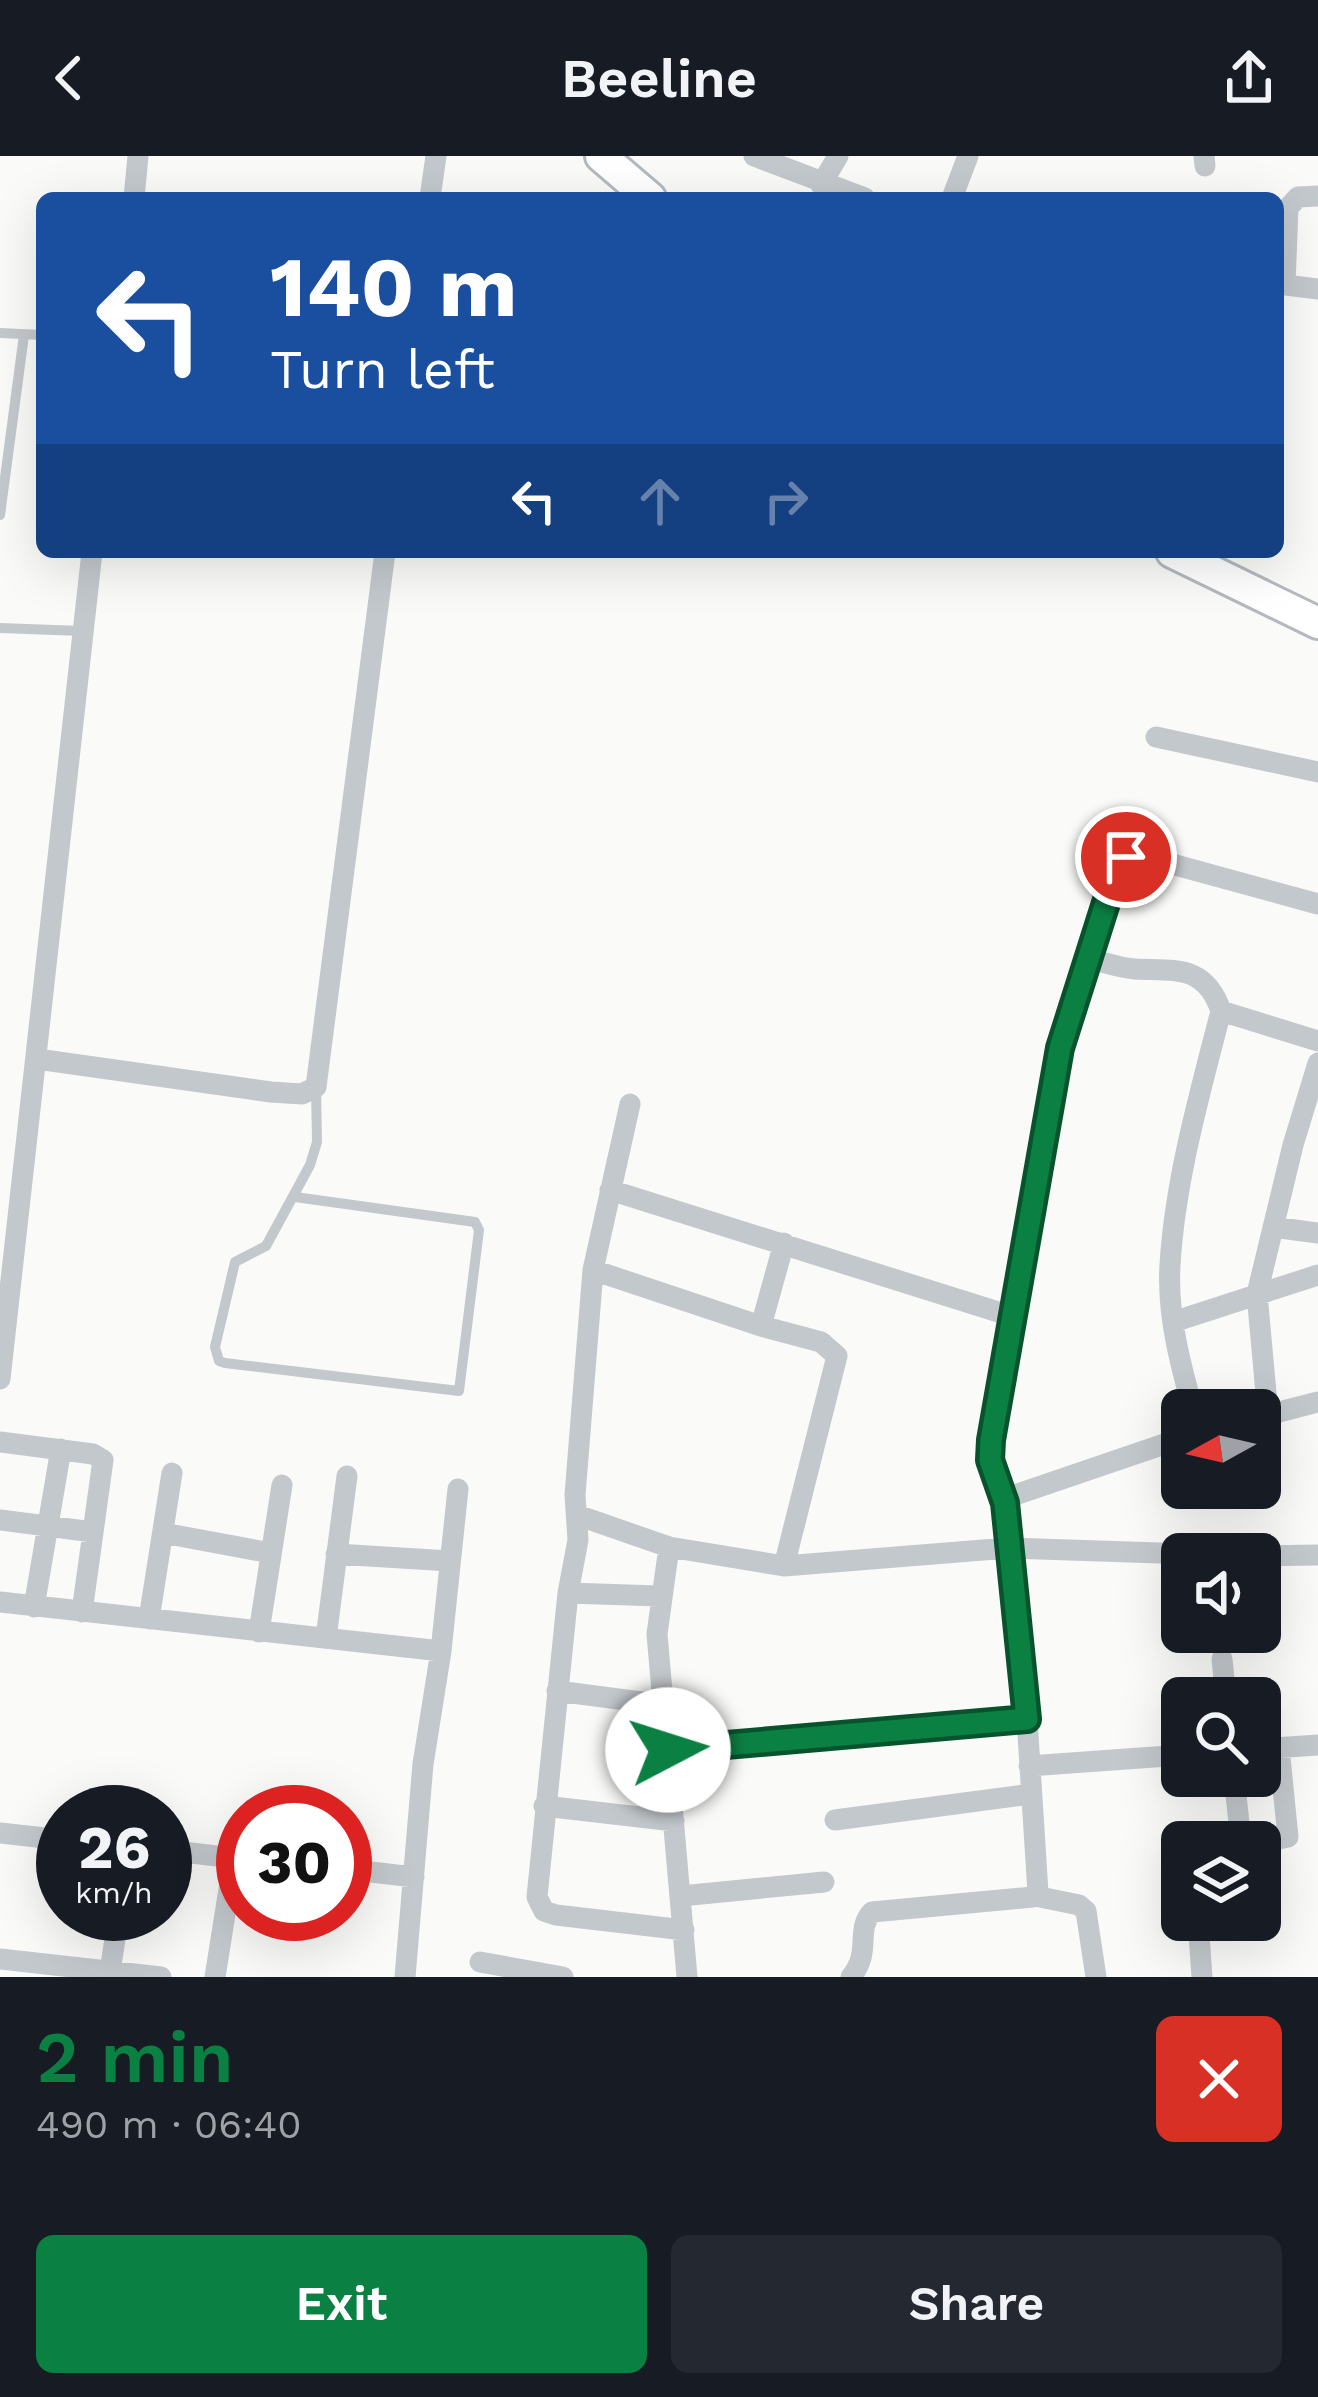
<!DOCTYPE html>
<html lang="en">
<head>
<meta charset="utf-8">
<style>
	body { margin:0; font-family:"Work Sans",sans-serif; background:#242831; color:#f1f3f6; height:100vh; display:flex; flex-direction:column; font-size:45px; white-space:nowrap }
	* { box-sizing:border-box; margin:0 }
	p { font-size:39px; color:#9ea1a6 }
	.icon { flex:none; width:66px; height:66px; fill:none; stroke:currentColor; stroke-width:2; stroke-linecap:round; stroke-linejoin:round }
	.map { position:relative; height:1821px; overflow:hidden }
	.panel { display:flex; flex-direction:column; background:#171b24; flex:1 }
	.panel>* { flex:none }
	.guide { position:absolute; left:36px; top:36px; width:1248px; height:366px; border-radius:18px; box-shadow:0 12px 48px #0002; background:#1a4fa0; color:#fff; overflow:hidden }
	.needle { width:78px; rotate:262deg }
	.fabs { position:absolute; left:1161px; top:1233px; display:grid; gap:24px }
	.fabs a { display:grid; place-items:center; width:120px; height:120px; border-radius:18px; background:#171b24; box-shadow:0 12px 48px #0002; font-size:60px }
	.speed { position:absolute; left:36px; top:1629px; display:flex; gap:24px; font-size:60px; font-weight:700; text-align:center }
	.speed>* { display:grid; place-content:center; width:156px; height:156px; border-radius:50%; background:#171b24; box-shadow:0 12px 48px #0002; line-height:1 }
	.speed small { font-size:30px; font-weight:400 }
	.speed .limit { border:18px solid #d22; background:#fff; color:#111 }
	.pin { position:absolute; display:grid; place-items:center; width:102px; height:102px; color:#fff; margin:-51px; border:6px solid #fff; border-radius:50%; box-shadow:0 3px 12px #0007 }
	.me { position:absolute; width:132px; margin:-66px; rotate:85deg; stroke-linejoin:round; filter:drop-shadow(0 0 9px #0008) }
	.turn { display:flex; align-items:center; gap:42px; height:252px; padding:0 36px; font-size:54px }
	.turn .icon { width:156px; height:156px; stroke-width:2.5 }
	.turn b { display:block; font-size:84px; line-height:102px }
	.lanes { display:flex; align-items:center; height:114px; padding:0 36px; background:#0003; justify-content:center; gap:60px; direction:ltr }
	.lanes .off { opacity:.35 }
	.round { display:grid; place-items:center; flex:none; width:126px; height:126px; border-radius:18px; background:#242831 }
	.overview { display:flex; align-items:center; justify-content:space-between; height:204px; padding:0 36px }
	h1 { font-size:72px; font-weight:600; line-height:90px; color:#0b8043 }
	.primary-button { display:flex; gap:24px; margin-top:auto; padding:24px 36px }
	.primary-button a { flex:1; height:138px; border-radius:18px; background:#0b8043; color:#fff; font-size:48px; font-weight:600; line-height:138px; text-align:center }
	.primary-button a+a { background:#242831; color:#f1f3f6 }
	header { display:flex; justify-content:space-between; align-items:center; height:156px; padding:0 36px; background:#171b24; font-size:54px; font-weight:600 }
	.map>svg:first-child { display:block }
	.lines { fill:none; stroke-linecap:round; stroke-linejoin:round }
	.secondary-casing { stroke:#b3babf; stroke-width:36 }
	.lane { stroke:#c3c8cc; stroke-width:10 }
	.street { stroke:#c3c8cc; stroke-width:21 }
	.secondary { stroke:#fff; stroke-width:30 }
	.route-casing { stroke:#07532c; stroke-width:30 }
	.route { stroke:#0b8043; stroke-width:21 }
</style>
</head>
<body>
<header><svg class="icon" aria-label="back" viewBox="0 0 24 24"><path d="M15 5l-7 7 7 7"/></svg>Beeline<svg class="icon" aria-label="share" viewBox="0 0 24 24"><path d="M12 15V3M7 8l5-5 5 5M5 13v7h14v-7"/></svg></header>
<div class="map">
<svg width="1318" height="1821" viewBox="0 0 1318 1821">
	<rect width="100%" height="100%" fill="#fafaf8"/>
	<g class="lines">
		<g class="secondary-casing">
			<path id="secondary" d="M601,0L650,42
				M1172,396L1318,467"/>
		</g>
		<path class="lane" d="M0,177L42,179
			M0,359L24,179
			M0,472L82,475
			M295,1041L475,1066L479,1074L459,1235L225,1207L219,1205L215,1191L235,1106L266,1090L310,1009L317,986L316,931"/>
		<path class="street" d="M754,0L865,42
			M1204,0L1205,10
			M821,29L838,0
			M134,42L138,0
			M430,42L436,0
			M952,42L968,0
			M1278,128L1318,133
			M1285,129L1288,52L1298,41L1318,40
			M1156,581L1318,616
			M1089,803C1104,806 1120,812 1135,813C1175,815 1205,808 1221,855
			M37,903L271,936L302,938L316,931L385,396
			M630,948L593,1114L575,1339L578,1384L568,1437L537,1741L544,1755L556,1759L684,1774
			M610,1034L1011,1160
			M1273,1071L1318,1077
			M593,1114L761,1170L784,1087
			M1173,1166L1318,1119
			M761,1170L821,1186L837,1200L784,1410
			M0,1223L92,396
			M1193,1254C1180,1207 1167,1158 1170,1109C1175,1024 1200,937 1221,855L1318,885
			M1268,1259L1257,1138L1293,989L1318,907
			M1260,1261L1318,1246
			M0,1286L93,1298L103,1304L82,1456
			M1005,1347L990,1303V1284L1060,892L1118,709L1126,701L1139,699L1318,748
			M577,1359L669,1391L784,1410L1008,1392L1190,1398
			M0,1364L93,1376
			M163,1377L271,1397
			M669,1391L657,1478L687,1821
			M336,1398L450,1405
			M1260,1400L1318,1399
			M568,1437L659,1440
			M0,1446L441,1495L458,1333
			M34,1451L61,1293
			M149,1463L172,1317
			M259,1476L282,1329
			M326,1482L347,1320
			M1222,1503L1226,1542
			M557,1535L664,1549
			M1260,1593L1318,1589
			M668,1595L1027,1563
			M1029,1610L1182,1599
			M1234,1620L1241,1686
			M544,1650L674,1665
			M835,1664L1031,1638
			M0,1677L63,1684
			M1260,1687L1288,1681L1279,1592
			M165,1694L243,1703
			M345,1713L414,1721
			M681,1740L824,1726
			M1035,1740L1079,1749L1086,1755L1096,1821
			M1198,1764L1202,1821
			M0,1803L161,1821
			M480,1806L563,1821
			M110,1815L119,1758
			M215,1821L234,1702
			M405,1821L423,1608L441,1495
			M851,1821C872,1796 855,1774 872,1756L1033,1741L1038,1737L1027,1563L1005,1347L1012,1340L1182,1282"/>
		<use href="#secondary" class="secondary"/>
	</g>
	<g class="lines">
		<g class="route-casing">
			<path id="route" d="M668,1594L1027,1563L1005,1347L990,1304L991,1284L1060,892L1118,709L1126,701"/>
		</g>
		<use href="#route" class="route"/>
	</g>
</svg>
<div class="fabs">
<a><svg class="needle" viewBox="-14 -14 28 28"><path d="M0-13l5 13h-10z" fill="#e53935"/><path d="M0 13l5-13h-10z" fill="#9ea1a6"/></svg></a>
<a><svg class="icon" aria-label="sound" viewBox="0 0 24 24"><path d="M4 9h4l5-4v14l-5-4H4zM17 9q2 3 0 6"/></svg></a>
<a><svg class="icon" aria-label="search" viewBox="0 0 24 24"><circle cx="10" cy="10" r="6"/><path d="M15 15l6 6"/></svg></a>
<a><svg class="icon" aria-label="layers" viewBox="0 0 24 24"><path d="M12 4l9 5-9 5-9-5zM3 14l9 5 9-5"/></svg></a>
</div>
<div class="speed"><div>26<small>km/h</small></div><div class="limit">30</div></div>
<div class="pin" style="left:1126px;top:701px;background:#d93025"><svg class="icon" aria-label="arrive" viewBox="0 0 24 24"><path d="M6 21V4h12l-3 4 3 4H6"/></svg></div>
<svg class="me" style="left:668px;top:1594px" viewBox="-20 -20 40 40"><circle r="19" fill="#fff"/><path d="M0-13L10 11 0 6-10 11z" fill="#0b8043"/></svg>
<div class="guide">
<div class="turn"><svg class="icon" aria-label="left" viewBox="0 0 24 24"><path d="M17 20v-9H6M10 6l-5 5 5 5"/></svg><div><b>140 m</b>Turn left</div></div>
<div class="lanes"><svg class="icon" aria-label="left" viewBox="0 0 24 24"><path d="M17 20v-9H6M10 6l-5 5 5 5"/></svg><svg class="icon off" aria-label="ahead" viewBox="0 0 24 24"><path d="M12 20V5M6 11l6-6 6 6"/></svg><svg class="icon off" aria-label="right" viewBox="0 0 24 24"><path d="M7 20v-9h11M14 6l5 5-5 5"/></svg></div>
</div>
</div>
<section class="panel">
<div class="overview"><div><h1>2 min</h1><p>490 m · 06:40</p></div><a class="round" style="background:#d93025;color:#fff"><svg class="icon" aria-label="close" viewBox="0 0 24 24"><path d="M6 6l12 12M18 6L6 18"/></svg></a></div>
<div class="primary-button"><a>Exit</a><a>Share</a></div>
</section>
</body>
</html>
